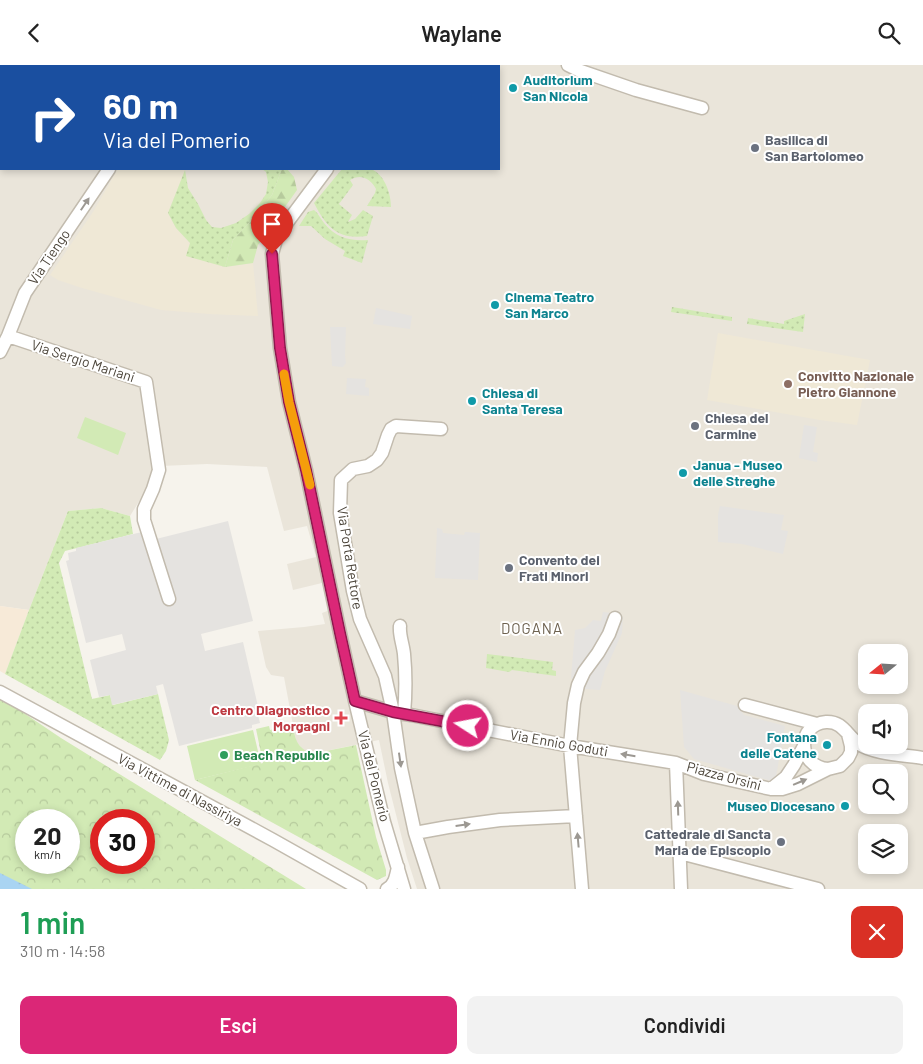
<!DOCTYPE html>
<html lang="it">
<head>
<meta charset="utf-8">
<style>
	body { margin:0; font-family:Barlow,sans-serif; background:#f2f2f2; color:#222; height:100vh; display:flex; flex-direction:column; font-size:19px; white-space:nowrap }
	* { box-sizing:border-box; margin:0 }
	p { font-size:16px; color:#767676 }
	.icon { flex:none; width:28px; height:28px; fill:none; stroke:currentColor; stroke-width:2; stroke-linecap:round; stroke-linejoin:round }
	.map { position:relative; height:824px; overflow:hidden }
	.details { display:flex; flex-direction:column; background:#fff; flex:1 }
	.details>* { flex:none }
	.banner { position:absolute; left:0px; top:0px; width:500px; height:105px; box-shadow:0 2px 8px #0003; background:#1a4fa0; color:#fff; overflow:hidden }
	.needle { width:32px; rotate:252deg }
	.fabs { position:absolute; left:858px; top:579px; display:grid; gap:10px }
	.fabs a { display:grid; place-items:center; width:50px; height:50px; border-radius:10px; background:#fff; box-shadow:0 2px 8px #0003; font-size:25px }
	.speed { position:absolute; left:15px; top:744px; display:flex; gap:10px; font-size:25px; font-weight:700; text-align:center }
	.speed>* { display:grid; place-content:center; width:65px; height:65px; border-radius:50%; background:#fff; box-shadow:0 2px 8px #0003; line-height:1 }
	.speed small { font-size:12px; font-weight:400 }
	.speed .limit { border:8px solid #d22; background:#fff; color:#111 }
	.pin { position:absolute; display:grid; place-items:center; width:42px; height:42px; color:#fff; margin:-51px -21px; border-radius:50% 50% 50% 0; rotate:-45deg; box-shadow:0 0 5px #0007 }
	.pin .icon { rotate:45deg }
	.me { position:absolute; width:55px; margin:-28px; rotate:281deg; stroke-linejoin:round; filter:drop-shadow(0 0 4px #0008) }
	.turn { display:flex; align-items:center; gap:18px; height:105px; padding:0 20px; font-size:22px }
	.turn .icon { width:65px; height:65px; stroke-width:2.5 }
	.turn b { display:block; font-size:35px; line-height:42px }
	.round { display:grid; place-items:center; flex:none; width:52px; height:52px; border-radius:10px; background:#f2f2f2 }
	.summary { display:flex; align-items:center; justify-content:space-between; height:85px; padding:0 20px }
	h1 { font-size:30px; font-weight:600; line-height:38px; color:#1e9e55 }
	.action { display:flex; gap:10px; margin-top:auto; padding:10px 20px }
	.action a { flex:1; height:58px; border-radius:10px; background:#db2777; color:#fff; font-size:20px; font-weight:600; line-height:58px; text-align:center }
	.action a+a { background:#f2f2f2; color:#222 }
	header { display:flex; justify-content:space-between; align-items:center; height:65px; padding:0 20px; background:#fff; font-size:22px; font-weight:600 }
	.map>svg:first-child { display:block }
	.residential { fill:#eae5da; fill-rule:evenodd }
	.commercial { fill:#f7ead8 }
	.education { fill:#efe8d6 }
	.grass { fill:url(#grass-dots) }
	.forest { fill:url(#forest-firs) }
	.park { fill:url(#park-crowns); fill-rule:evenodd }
	.pitch { fill:#d2eab5 }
	.parking { fill:#e5e3e0 }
	.water { fill:url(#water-ripples) }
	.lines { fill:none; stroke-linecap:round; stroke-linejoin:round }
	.minor-casing { stroke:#c2bbae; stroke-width:15 }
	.minor { stroke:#fff; stroke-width:12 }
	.rail-casing { stroke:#9a9a9a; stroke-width:5.5 }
	.rail { stroke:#fff; stroke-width:4; stroke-dasharray:11; stroke-linecap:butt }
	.oneway { fill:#9c9892 }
	.route-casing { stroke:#8e194d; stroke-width:12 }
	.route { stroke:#db2777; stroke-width:9 }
	.slow { stroke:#f59e0b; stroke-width:9 }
	.culture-dot { fill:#0f9aa8; stroke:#fff; stroke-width:2 }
	.worship-dot { fill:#6b7280; stroke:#fff; stroke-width:2 }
	.education-dot { fill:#8d6e63; stroke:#fff; stroke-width:2 }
	.health-dot { fill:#e0444e; stroke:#fff; stroke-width:2 }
	.leisure-dot { fill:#2e9e5b; stroke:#fff; stroke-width:2 }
	.labels { text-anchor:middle; stroke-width:4; stroke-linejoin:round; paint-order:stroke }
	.culture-label { font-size:14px; font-weight:bold; fill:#0d838f; stroke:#fff; text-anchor:start }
	.worship-label { font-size:14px; font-weight:bold; fill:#5b616d; stroke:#fff; text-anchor:start }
	.street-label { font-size:14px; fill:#4b4439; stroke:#fff }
	.education-label { font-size:14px; font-weight:bold; fill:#785e54; stroke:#fff; text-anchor:start }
	.health-label { font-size:14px; font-weight:bold; fill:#be3a42; stroke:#fff; text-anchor:end }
	.leisure-label { font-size:14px; font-weight:bold; fill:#27864d; stroke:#fff; text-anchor:start }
	.neighbourhood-label { font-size:15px; letter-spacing:1px; fill:#6e6250; stroke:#fff }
</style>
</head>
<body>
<header><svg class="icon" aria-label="back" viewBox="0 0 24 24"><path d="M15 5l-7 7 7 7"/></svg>Waylane<svg class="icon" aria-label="search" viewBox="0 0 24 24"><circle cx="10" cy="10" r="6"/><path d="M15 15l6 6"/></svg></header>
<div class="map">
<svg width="923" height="824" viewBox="0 0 923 824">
	<defs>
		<pattern id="grass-dots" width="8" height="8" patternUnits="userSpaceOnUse" patternTransform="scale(1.25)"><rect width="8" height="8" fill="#d2eab5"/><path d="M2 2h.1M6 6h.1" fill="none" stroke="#b6ca9c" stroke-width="1.8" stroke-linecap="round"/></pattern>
		<pattern id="forest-firs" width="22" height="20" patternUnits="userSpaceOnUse" patternTransform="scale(1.25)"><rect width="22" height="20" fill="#d2eab5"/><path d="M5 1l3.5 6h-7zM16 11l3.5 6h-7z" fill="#b6ca9c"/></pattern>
		<pattern id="park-crowns" width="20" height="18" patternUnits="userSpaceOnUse" patternTransform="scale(1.25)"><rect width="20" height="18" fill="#d2eab5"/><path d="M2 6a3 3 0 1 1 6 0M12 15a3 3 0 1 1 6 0" fill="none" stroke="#b6ca9c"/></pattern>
		<pattern id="water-ripples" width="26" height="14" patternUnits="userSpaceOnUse" patternTransform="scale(1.25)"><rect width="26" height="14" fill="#a9d4f2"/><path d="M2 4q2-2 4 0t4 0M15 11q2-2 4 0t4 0" fill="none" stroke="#8caec5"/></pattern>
	</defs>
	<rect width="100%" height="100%" fill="#f6f3ec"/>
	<path class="residential" d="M48,0H923V824H417L407,793L388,718L379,675L311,689L304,686L296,676L284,612L271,610L266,602L258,566L304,562L325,559L322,548L330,545L322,518L293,525L287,499L316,492L307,461L284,466L267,402L207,399L161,401L130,451L101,443L68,446L29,545L0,541V70L1,68V104H499V1H47ZM866,588H899V620H866ZM866,648H899V680H866ZM866,708H899V740H866ZM866,768H899V800H866Z"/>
	<path class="commercial" d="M0,541L29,545L5,609L0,606Z"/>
	<path class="education" d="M118,104H186L168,148L176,163L190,178L225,202L253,198L258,251L209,249L161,245L82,223L58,215L50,210L93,147Z
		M718,268L870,295L857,360L820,355L707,335Z"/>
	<path class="grass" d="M262,104H282L272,130L251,156L233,175L225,202L186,191L190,178L176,163L168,148L185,105L188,123L198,139L206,155L212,162L221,163L236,158L249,149L260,138L266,129L268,117L266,107Z
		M342,104C349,104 367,102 373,105C385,111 391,129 391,142L367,141L375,128L376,124C371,114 361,108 350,115L353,120L339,139L352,150L348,157L355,154L363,145L373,151L367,171C338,175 327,163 314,138Z
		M314,145C318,148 320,153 324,158C336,173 349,176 368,175L362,198L343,191L345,186L325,174L311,161H299L308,147Z
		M672,242L732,252V256L671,247Z
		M805,249L803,267L747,259L748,253L784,259V256Z
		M101,443L130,451L133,469L65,486L59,498L92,634L110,630L113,640L158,629L169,675L166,686L160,695L5,609L29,545L68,446Z
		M487,589L553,597L552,605L556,606V611L512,605L509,607L486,603Z"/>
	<path class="forest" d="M282,104H287L294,112L297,125L258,180L253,198L225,202L233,175L251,156L272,130Z"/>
	<path class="park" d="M0,632L61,673L306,824H0ZM26,755H69V798H26ZM101,755H144V798H101Z
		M293,659C295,674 296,681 311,689L356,680L376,772L386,805V811L377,815L195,715L263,698L256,664L269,661L270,665Z"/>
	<path class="pitch" d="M85,352L126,368L118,390L77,373Z
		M253,665L261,699L195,715L187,681Z"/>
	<path class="parking" d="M376,243L412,251L410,264L373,259Z
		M330,262H346L345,291L346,298L343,302L332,301Z
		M347,313L366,314L365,322L369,323V331L346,329Z
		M804,360L817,362L813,387L818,388L817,397L799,393Z
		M720,441L784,450L781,465L788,466L783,489L742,479L718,477V450Z
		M228,456L253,556L201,569L205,586L243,577L260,650H258L260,658L252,660V663L179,681L163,619L156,621L158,629L112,640L110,630L99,632L90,595L126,585L122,569L86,578L66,496L69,495L68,488L76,486V483L146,466L156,474Z
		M437,463L442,464L443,468L464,470L465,467L480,468L478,515L435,513Z
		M603,547L611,548L623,552L622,568L605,606L600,625L585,624L571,613L575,565L585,563L593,555L601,556Z
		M680,625L737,641L744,650L785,661L775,717L694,694L684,682Z"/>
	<path class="water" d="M0,808L32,824H0Z"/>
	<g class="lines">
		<g class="minor-casing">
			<path id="minor" d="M161,0L163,1
				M285,0V1
				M568,0L578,5L636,25L702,43
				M10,1L11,0
				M194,1L195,0
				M410,1L411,0
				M0,18L1,16
				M327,104L277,171L272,189L280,283L289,337L306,405L340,568L355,636L384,757L404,824
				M8,271L146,317L159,405L153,424L144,444V455L169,534
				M0,287L8,271L25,228L109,104
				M400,561C399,570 403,579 404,589C406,610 406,627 404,649
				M0,627L273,775L360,824
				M355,636L393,647L411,650L570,681L676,698L704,709L771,724H782L798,719L828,704L840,701L848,693L851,687V681L848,669
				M745,640L817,659
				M676,698L681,824
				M828,704C796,701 797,659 826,657C843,656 847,671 859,679C874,689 905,690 923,693
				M771,724L786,712L794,700L804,681
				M415,768L448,762L500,755L576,751
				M680,788L818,824
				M387,824C395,820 396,811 398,802
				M433,824L415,768L401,703L393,647L385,611L360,554L353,526L340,448L341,415L353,404L368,401L377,395L382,388L388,370L391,364L396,361L441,364
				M582,824L570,681L574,638L578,620L584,607L598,588L609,569L615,553"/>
		</g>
		<use href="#minor" class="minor"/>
		<g class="rail-casing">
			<path id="rail" d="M31,1V0
				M0,44L1,42"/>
		</g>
		<use href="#rail" class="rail"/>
	</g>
	<defs><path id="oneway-solid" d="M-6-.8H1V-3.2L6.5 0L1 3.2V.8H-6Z" transform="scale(1.25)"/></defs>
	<g class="oneway">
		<use href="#oneway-solid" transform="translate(85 139) rotate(-56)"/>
		<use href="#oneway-solid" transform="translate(628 690) rotate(-171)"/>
		<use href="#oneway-solid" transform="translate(400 695) rotate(82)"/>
		<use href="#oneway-solid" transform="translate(800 717) rotate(-23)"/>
		<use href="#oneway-solid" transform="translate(678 743) rotate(-92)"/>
		<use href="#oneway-solid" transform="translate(463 760) rotate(-8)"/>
		<use href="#oneway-solid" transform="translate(578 775) rotate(-95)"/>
	</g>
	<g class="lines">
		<g class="route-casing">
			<path id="route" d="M272,189L280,283L289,337L306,405L340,568L355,636L393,647L468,661"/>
		</g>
		<use href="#route" class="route"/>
		<path class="slow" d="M284,309L289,337L310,420"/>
	</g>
	<g class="culture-dot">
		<circle cx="513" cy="23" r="5"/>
		<circle cx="495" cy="240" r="5"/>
		<circle cx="472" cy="336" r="5"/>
		<circle cx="683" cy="408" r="5"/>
		<circle cx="827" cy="680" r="5"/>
		<circle cx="845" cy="741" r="5"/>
	</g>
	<g class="worship-dot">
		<circle cx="755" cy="83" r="5"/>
		<circle cx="695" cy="361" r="5"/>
		<circle cx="509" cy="503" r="5"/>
		<circle cx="781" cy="777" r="5"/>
	</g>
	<circle class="education-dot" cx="788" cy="319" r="5"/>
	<path class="health-dot" d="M338.5 645.5h5v5h5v5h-5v5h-5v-5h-5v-5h5z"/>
	<circle class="leisure-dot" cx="224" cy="690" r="5"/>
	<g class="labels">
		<g class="culture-label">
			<text x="523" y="20">Auditorium<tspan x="523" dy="16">San Nicola</tspan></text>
			<text x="505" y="237">Cinema Teatro<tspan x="505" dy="16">San Marco</tspan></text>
			<text x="482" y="333">Chiesa di<tspan x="482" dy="16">Santa Teresa</tspan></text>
			<text x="693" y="405">Janua - Museo<tspan x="693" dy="16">delle Streghe</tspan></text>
			<text x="817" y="677" text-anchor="end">Fontana<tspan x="817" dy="16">delle Catene</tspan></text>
			<text x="835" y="746" text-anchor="end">Museo Diocesano</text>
		</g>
		<g class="worship-label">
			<text x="765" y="80">Basilica di<tspan x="765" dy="16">San Bartolomeo</tspan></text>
			<text x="705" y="358">Chiesa del<tspan x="705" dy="16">Carmine</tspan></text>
			<text x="519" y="500">Convento dei<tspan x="519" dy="16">Frati Minori</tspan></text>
			<text x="771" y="774" text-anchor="end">Cattedrale di Sancta<tspan x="771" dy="16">Maria de Episcopio</tspan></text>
		</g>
		<g class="street-label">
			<text transform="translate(49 192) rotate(-56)" y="5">Via Tiengo</text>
			<text transform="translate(83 296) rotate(18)" y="5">Via Sergio Mariani</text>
			<text transform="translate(350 493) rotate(81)" y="5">Via Porta Rettore</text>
			<text transform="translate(559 678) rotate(10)" y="5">Via Ennio Goduti</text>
			<text transform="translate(374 711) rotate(76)" y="5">Via del Pomerio</text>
			<text transform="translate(724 711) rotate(15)" y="5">Piazza Orsini</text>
			<text transform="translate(180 725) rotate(28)" y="5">Via Vittime di Nassiriya</text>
		</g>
		<g class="education-label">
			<text x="798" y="316">Convitto Nazionale<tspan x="798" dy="16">Pietro Giannone</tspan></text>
		</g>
		<g class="health-label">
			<text x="330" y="650">Centro Diagnostico<tspan x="330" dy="16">Morgagni</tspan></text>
		</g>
		<g class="leisure-label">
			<text x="234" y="695">Beach Republic</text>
		</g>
		<g class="neighbourhood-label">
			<text x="532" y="569">DOGANA</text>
		</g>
	</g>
</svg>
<div class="fabs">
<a><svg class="needle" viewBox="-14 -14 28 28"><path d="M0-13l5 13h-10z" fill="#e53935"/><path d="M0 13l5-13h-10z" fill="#767676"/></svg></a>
<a><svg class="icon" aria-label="sound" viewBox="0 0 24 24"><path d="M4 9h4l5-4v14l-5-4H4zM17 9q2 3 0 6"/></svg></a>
<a><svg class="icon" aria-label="search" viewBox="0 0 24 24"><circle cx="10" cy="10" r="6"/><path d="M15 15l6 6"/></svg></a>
<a><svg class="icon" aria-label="layers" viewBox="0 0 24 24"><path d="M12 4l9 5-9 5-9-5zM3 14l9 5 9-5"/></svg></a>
</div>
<div class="speed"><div>20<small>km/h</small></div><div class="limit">30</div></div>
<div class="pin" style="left:272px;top:189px;background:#d93025"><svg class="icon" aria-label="arrive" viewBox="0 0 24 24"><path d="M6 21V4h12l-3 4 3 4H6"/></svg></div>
<svg class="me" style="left:468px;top:661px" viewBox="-20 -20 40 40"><circle r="17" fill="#db2777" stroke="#fff" stroke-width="3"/><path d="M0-11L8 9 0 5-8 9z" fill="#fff"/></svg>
<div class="banner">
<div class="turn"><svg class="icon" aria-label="right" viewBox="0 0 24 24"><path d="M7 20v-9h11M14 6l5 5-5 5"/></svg><div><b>60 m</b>Via del Pomerio</div></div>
</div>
</div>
<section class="details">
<div class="summary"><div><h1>1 min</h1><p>310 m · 14:58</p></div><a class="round" style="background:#d93025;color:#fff"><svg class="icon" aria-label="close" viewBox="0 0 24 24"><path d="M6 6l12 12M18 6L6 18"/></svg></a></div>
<div class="action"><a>Esci</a><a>Condividi</a></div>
</section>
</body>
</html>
